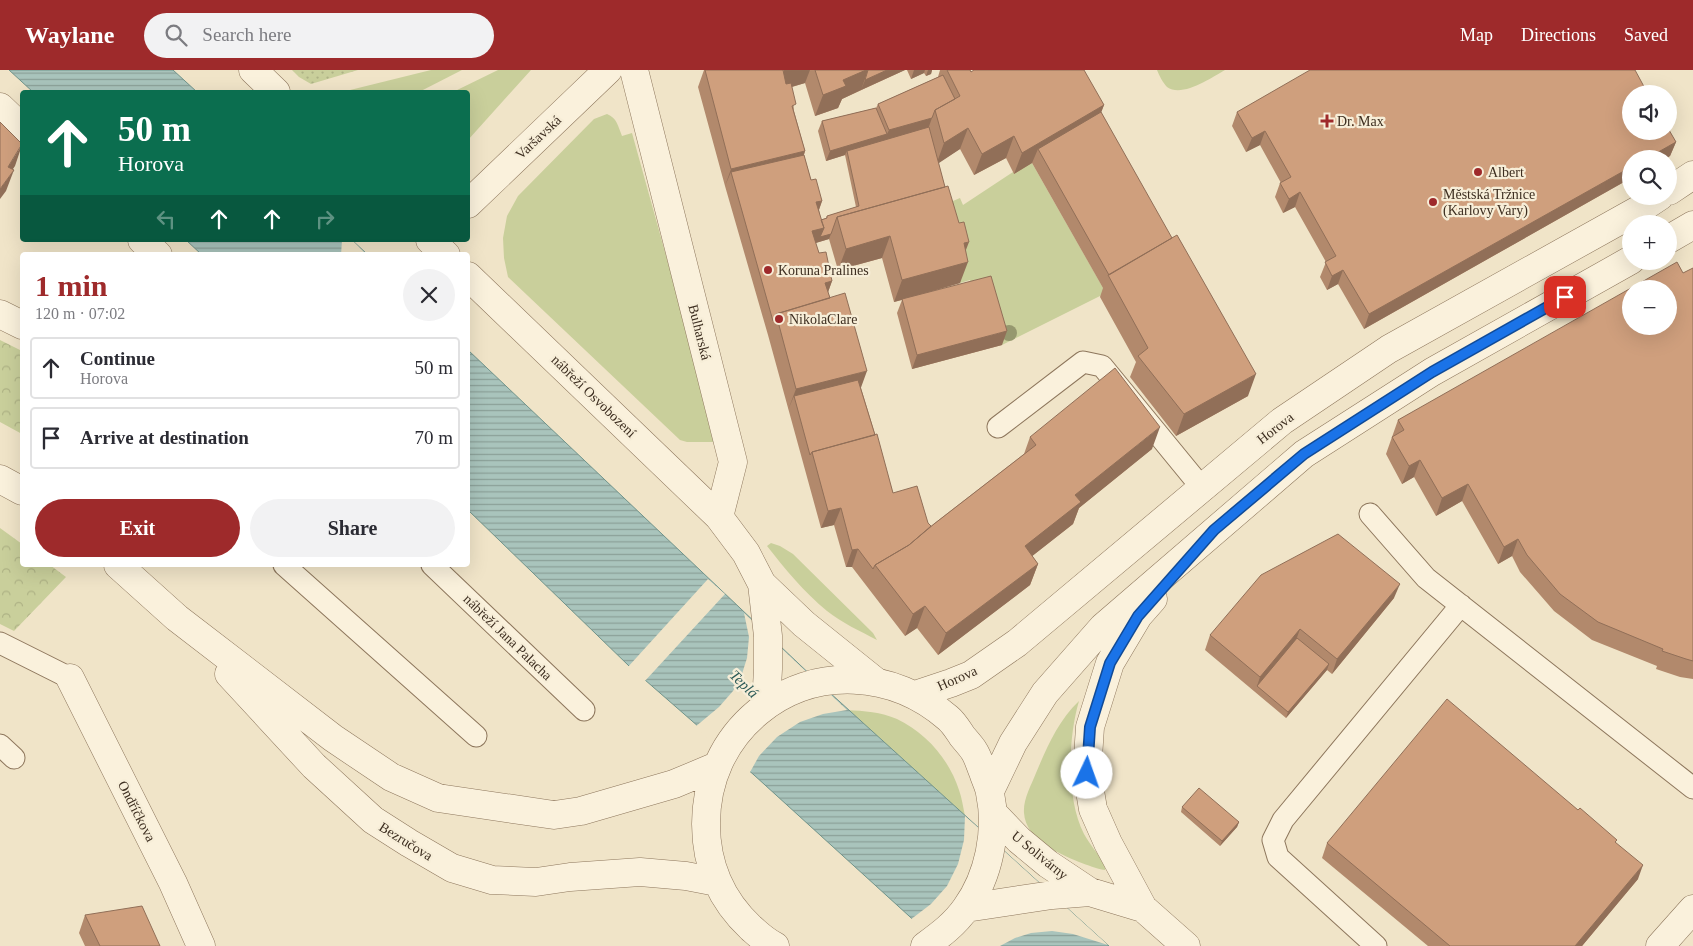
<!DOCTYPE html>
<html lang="en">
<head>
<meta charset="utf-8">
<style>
	body { margin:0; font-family:"Times New Roman",serif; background:#f2f2f3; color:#2b2b33; height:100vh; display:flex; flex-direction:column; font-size:19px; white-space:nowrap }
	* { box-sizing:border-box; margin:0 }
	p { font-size:16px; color:#7c7c81 }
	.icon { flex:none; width:28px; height:28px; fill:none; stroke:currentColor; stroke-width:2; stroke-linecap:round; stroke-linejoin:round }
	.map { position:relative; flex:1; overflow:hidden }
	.details { position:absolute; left:20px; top:182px; width:450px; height:315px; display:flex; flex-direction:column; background:#fff; border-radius:5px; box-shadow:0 5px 20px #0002 }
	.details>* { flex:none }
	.hud { position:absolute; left:20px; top:20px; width:450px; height:152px; border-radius:5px; box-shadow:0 5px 20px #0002; background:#0b6e4f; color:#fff; overflow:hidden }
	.fabs { position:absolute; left:1622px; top:15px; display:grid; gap:10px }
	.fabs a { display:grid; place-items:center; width:55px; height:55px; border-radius:50%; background:#fff; box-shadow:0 5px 20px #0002; font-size:25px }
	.pin { position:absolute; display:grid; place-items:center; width:42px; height:42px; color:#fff; margin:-21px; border-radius:10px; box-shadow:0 2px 8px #0006 }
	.me { position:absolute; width:55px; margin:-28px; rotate:3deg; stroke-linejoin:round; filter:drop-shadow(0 0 4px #0008) }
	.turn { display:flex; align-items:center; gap:18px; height:105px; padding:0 15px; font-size:22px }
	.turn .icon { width:65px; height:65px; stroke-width:2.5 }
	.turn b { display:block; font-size:35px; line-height:42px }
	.lanes { display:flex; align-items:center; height:48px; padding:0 15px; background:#0003; justify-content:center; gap:25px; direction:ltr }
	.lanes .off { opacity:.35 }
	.round { display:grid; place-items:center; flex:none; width:52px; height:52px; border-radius:26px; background:#f2f2f3 }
	.head { display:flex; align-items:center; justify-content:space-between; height:85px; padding:0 15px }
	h1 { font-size:30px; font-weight:800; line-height:38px; color:#9e2a2b }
	.primary-button { display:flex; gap:10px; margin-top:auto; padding:10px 15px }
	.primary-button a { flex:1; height:58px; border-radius:30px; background:#9e2a2b; color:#fff; font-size:20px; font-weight:800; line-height:58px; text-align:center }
	.primary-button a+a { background:#f2f2f3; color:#2b2b33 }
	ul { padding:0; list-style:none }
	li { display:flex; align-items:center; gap:15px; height:62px; margin:0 10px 8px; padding:0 5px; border:2px solid #e1e1e2; border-radius:5px }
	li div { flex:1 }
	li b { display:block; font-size:19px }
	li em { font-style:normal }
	header { display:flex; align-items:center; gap:30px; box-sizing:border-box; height:70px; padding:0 25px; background:#9e2a2b; color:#fff }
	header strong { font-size:24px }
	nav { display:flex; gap:28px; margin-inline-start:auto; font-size:18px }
	.search { width:350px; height:45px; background:#f2f2f3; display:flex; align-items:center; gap:12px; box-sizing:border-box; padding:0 18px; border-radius:28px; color:#7c7c81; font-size:19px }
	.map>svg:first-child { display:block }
	.grass { fill:#c9cf9b }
	.forest { fill:url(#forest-crowns) }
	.park { fill:url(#park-dots) }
	.water { fill:url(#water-rules); stroke:#6f938a }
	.pier { fill:#f0e4c8 }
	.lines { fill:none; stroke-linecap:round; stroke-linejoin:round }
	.service-casing { stroke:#8d765c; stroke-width:23 }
	.pedestrian-casing { stroke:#8d765c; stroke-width:29 }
	.minor-casing { stroke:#8d765c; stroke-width:29 }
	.tertiary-casing { stroke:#8d765c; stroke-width:29 }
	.service { stroke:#faf1dc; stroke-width:21 }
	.pedestrian { stroke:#faf1dc; stroke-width:28 }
	.minor { stroke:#faf1dc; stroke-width:28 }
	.tertiary { stroke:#faf1dc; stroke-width:28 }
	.tree { fill:#96986f }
	.wall { fill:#b2896c }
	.shaded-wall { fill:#916f58 }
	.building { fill:#cf9f7d; stroke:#916f58; fill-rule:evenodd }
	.route-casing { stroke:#114b97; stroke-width:12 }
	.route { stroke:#1a73e8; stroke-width:9 }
	.poi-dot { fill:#9e2a2b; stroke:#f7eed8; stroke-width:2 }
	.labels { text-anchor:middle; stroke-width:4.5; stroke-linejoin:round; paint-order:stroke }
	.poi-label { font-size:14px; fill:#3d2e20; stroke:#f7eed8; text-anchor:start }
	.street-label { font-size:14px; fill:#3d2e20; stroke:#f7eed8 }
	.water-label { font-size:15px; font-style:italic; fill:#2f5d5a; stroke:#f7eed8 }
</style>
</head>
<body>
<header>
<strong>Waylane</strong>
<div class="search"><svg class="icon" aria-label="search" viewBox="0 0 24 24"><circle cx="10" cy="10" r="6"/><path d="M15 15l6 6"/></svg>Search here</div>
<nav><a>Map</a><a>Directions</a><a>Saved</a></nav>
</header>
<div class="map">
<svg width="1693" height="876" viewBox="0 0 1693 876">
	<defs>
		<pattern id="forest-crowns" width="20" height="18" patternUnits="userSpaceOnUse" patternTransform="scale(1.25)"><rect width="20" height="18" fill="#c9cf9b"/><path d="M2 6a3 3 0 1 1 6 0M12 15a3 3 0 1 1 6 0" fill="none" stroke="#aeb285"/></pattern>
		<pattern id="park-dots" width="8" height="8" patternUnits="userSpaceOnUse" patternTransform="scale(1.25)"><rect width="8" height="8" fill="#c9cf9b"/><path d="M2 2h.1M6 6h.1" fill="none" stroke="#aeb285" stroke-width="1.8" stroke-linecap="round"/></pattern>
		<pattern id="water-rules" width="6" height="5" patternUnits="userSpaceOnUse" patternTransform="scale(1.25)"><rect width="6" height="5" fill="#a9c4bc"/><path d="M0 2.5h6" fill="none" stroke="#8ba098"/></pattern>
	</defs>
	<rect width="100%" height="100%" fill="#f0e4c8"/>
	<path class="grass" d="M431,0H462L419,22H342Z
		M498,0H531L468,70V22H453Z
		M1157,0H1225C1211,8 1182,28 1167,17C1163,13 1159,5 1157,0Z
		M607,44C617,48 618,56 622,66L632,63L714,359L716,372H687L680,370L508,207L504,188L503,168L507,146L518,126L594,49Z
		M1032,93L1106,223L1002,275L986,220L974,223L970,210L960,213L946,134L960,128L963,135L1013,102Z
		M771,473L780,476L793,484L873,563L877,570C860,561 842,553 827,541C804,522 785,499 767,476Z
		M1079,631C1068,668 1066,729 1084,764C1090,775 1099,785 1106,795L1105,800C1096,799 1088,795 1079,792C1058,783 1026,770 1024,743C1023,729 1031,716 1036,703C1047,677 1058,651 1079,631Z
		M847,640C864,641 881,642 897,649C926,663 949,689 959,720C962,728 963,737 965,746Z"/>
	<path class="forest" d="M0,270L22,281V364L0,352Z
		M0,458L22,474V495H50L66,507L14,561L0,554Z"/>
	<path class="park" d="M292,0H358L311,14L299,7Z"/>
	<path class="water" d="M9,0H173L197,22H33Z
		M186,170H352L368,185H202Z
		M468,280L818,612L1109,876H942L754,705L629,596L468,440Z"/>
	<path class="pier" d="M342,170H352L367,185H341Z
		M708,509L725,524L644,612L627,598Z
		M744,543L847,640L823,644L800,652L777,667L759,686L749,704L695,657L719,637L733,621L741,607L747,588L749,567Z
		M965,746L992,770L1108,875L1073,864L1052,861L1031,863L1015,868L1000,876H938L910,850L931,834L947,816L958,794L964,770Z"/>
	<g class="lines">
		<g class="service-casing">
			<path id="service" d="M998,357L1083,292L1102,296L1202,418
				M1370,444L1426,508L1693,718
				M284,495L476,666
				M432,495L584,640
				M0,573L70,608
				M0,675L14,688
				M1376,876L1278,787L1273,770L1283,750L1461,535"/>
		</g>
		<g class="pedestrian-casing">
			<path id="pedestrian" d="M0,37L22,58
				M142,170L158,185"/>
		</g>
		<g class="minor-casing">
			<path id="minor" d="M253,0L276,22
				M634,0L733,392L719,447
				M468,134L608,0
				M430,170L446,185
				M468,206L719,447L746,483L762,514L804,554L875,611
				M0,244L22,255
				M762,514L768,566V599L766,635
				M70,608L173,813L201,876
				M1660,876L1693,839"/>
		</g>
		<g class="tertiary-casing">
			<path id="tertiary" d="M1669,121L1693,105
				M1669,169L1693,155
				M0,409L22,421
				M118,495L177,548L333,668L391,707L438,728L554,745L581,741L674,714L717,696
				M229,604L314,696L373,750L409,773L452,798L492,810L536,812L570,807L640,802L686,806L717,812
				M915,625L951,613L971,605L1017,573L1282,351L1389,279L1642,138L1660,126
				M990,721L1013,673L1045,623L1103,557L1304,384L1432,302L1631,190
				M994,744L1019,770L1048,794L1090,822L1143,838L1186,876
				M966,838L1052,825L1090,822
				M1143,838L1108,773L1093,739L1087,703L1090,657L1110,593L1138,546L1153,529
				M775,876C765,871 759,865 751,858C721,830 706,795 706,754C706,710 724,670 758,642C815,595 894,601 948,648C954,653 958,660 962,666C966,671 971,676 974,681C978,687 980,695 983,702C985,709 989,716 990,723C998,761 989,806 966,838C955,854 940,865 925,876"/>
		</g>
		<use href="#service" class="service"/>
		<use href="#pedestrian" class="pedestrian"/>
		<use href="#minor" class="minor"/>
		<use href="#tertiary" class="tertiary"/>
	</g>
	<circle class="tree" cx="1009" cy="263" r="8"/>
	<path class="wall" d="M704,0H905L842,29L838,38L815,46L805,13L792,17L794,41L805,81L804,85L811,110L822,131L819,140L821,150L826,148L827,146L856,137L845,85L826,91L818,61L822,51L876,38L878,34L938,7L940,0H970L971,2L1104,35L1101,42L1248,326L1176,366L1130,307L1136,292L1100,227L1103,218L1032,93L1014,104L1006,88L974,105L960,79L938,93L945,117L966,181L960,213L930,222L1002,275L912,299L897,243L902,230L894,232L882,188L838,200L829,169L815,173L819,183L832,211L828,222L861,318L893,423L931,456L1024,384L1030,367L1152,379L1079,438L1073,454L1032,486L1038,494L1030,515L938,585L917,558L905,566L852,497H846L834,455L821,458L768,265L725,116L698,17Z
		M907,0H932L931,4L926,6L924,3L911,9Z
		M1237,42L1676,72L1670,86L1631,89V108L1364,259L1338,214L1327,220L1320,207L1326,192L1295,137L1283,143L1275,127L1280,113H1281L1260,75L1246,82L1232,56Z
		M1693,198V609L1680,607L1656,599L1657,596L1592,570L1554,541L1520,502L1512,486L1498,494L1462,431L1436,446L1414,407L1402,414L1386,384L1398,350Z
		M1394,528L1332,604L1327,600L1286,648L1205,580L1210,565Z
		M1182,737L1239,752L1237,757L1220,776L1181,742Z
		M1327,773H1616L1638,809L1582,876H1428L1322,788Z
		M85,845L160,876H85L79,863Z"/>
	<path class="shaded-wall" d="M784,0H810L805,13L777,21Z
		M866,0H868L861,20L842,29L838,38L815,46L823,25L843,10Z
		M887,0H905L861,20L865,10Z
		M914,0H925L924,3L911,9Z
		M928,0H932L931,4L926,6Z
		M1104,35L1096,56L1038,79L1032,93L1014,104L1022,83Z
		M932,48L927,62L847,81L845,85L826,91L830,81L887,64L889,60Z
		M968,58L960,79L936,95L944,73Z
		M1265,61L1260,75L1246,82L1252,68Z
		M1014,66L1006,88L974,105L982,84Z
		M1676,72L1670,86L1666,89H1646Z
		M22,75L15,96L0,118L8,97Z
		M805,81L799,99L731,102L725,116L731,99Z
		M1631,97V108L1364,259L1369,244Z
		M14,100L6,121L0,129V119Z
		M1300,122L1295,137L1283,143L1289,129Z
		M822,131L817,145L816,132Z
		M824,158L831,164L829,169L806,176L812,161Z
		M890,166L882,188L838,200L846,179Z
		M969,172L961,193L964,173Z
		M968,192L960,213L894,232L902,210Z
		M1343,200L1338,214L1327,220L1332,206Z
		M832,211L827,225L825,213Z
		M1007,261L1002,275L912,299L917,285Z
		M867,301L859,323L794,326L788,340L796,319Z
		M1256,304L1248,326L1176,366L1184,344Z
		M1160,357L1152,379L1079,438L1073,454L1017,498L1025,476L1075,425Z
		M1420,390L1414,407L1402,414L1409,396Z
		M1468,414L1462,431L1436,446L1442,428Z
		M841,438L834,455L821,458L828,441Z
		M1518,469L1512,486L1498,494L1504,477Z
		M858,479L852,497H846L852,480Z
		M1038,494L1030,515L938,585L946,563Z
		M1400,514L1394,528L1332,604L1337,589Z
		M925,536L917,558L905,566L913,544Z
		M1300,559L1295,573L1257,616L1260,607Z
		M1329,594L1327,600L1286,648L1288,642Z
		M1239,752L1237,757L1220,776L1222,771Z
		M1643,795L1638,809L1582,876H1575Z"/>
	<path class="building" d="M705,0H783L786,14L791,13L796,34L792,36L805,81L731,99Z
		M815,0H866L843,10L846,16L823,25Z
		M868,0H887L865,10Z
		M947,0H970L971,2L974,0H1084L1104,35L1022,83L1014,66L982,84L968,58L944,73L935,40L960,26Z
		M1310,0H1635L1648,24H1631V61H1669V60L1676,72L1646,89H1631V97L1369,244L1343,200L1332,206L1325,192L1336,186L1300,122L1289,129L1280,113L1291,107L1265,61L1252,68L1237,42Z
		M943,5L955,29L935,40L932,48L889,60L878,34Z
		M876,38L887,64L830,81L822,51Z
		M1101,42L1172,168L1109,205L1038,79Z
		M0,52L22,74L8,97L14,100L0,119Z
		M929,57L945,117L837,147L831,164L820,167L824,158L821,150L827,148V146L859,136L847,81Z
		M804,85L811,110L816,109L822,131L816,132L824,158L812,161L819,183L826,182L832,211L825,213L830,228L776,244L773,251L731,102Z
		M948,116L959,153L964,152L969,172L964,173L968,192L902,210L890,166L846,179L837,147Z
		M1177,165L1256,304L1184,344L1138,286L1148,278L1108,205Z
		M1677,192L1683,203L1693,198V591L1686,589L1662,581L1663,579L1598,552L1560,524L1527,485L1518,469L1504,477L1468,414L1442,428L1420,390L1409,396L1392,367L1404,360L1398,350ZM1631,219H1669V256H1631Z
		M991,206L1007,261L917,285L902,229Z
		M845,223L867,301L796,319L776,244Z
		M1115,298L1160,357L1075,425L1081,432L1025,476L1038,494L946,563L925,536L913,544L875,495L909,475L934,454L1036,375L1030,367Z
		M858,310L875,365L812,382L810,385L794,326Z
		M877,364L893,423L917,416L928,453L931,456L909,475L875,495L873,499L858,479L852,480L841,438L828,441L812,382Z
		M1338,464L1400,514L1337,589L1300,559L1260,607L1210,565L1261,505Z
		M1297,568L1329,594L1288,642L1257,616Z
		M1447,629L1578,740L1580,738L1617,770L1615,772L1643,795L1575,876H1450L1327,773Z
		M1199,718L1239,752L1222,771L1182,737Z
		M142,836L160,876H100L85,845Z"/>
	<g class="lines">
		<g class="route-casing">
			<path id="route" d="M1087,703L1090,657L1110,593L1138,546L1214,460L1304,384L1432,302L1565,227"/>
		</g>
		<use href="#route" class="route"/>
	</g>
	<g class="poi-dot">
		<path d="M1324.5 43.5h5v5h5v5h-5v5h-5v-5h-5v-5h5z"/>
		<circle cx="1478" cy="102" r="5"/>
		<circle cx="1433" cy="132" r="5"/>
		<circle cx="768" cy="200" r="5"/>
		<circle cx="779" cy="249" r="5"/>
	</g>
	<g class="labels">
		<g class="poi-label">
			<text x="1337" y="56">Dr. Max</text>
			<text x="1488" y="107">Albert</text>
			<text x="1443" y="129">Městská Tržnice<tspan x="1443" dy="16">(Karlovy Vary)</tspan></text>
			<text x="778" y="205">Koruna Pralines</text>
			<text x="789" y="254">NikolaClare</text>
		</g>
		<g class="street-label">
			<text transform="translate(538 67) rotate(-43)" y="5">Varšavská</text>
			<text transform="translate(700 262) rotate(76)" y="5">Bulharská</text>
			<text transform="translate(594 326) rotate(44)" y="5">nábřeží Osvobození</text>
			<text transform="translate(1275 358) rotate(-38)" y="5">Horova</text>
			<text transform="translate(508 567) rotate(44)" y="5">nábřeží Jana Palacha</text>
			<text transform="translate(957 608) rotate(-24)" y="5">Horova</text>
			<text transform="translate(137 741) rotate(63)" y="5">Ondříčkova</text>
			<text transform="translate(406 771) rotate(32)" y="5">Bezručova</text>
			<text transform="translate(1040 785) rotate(39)" y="5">U Solivárny</text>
		</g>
		<g class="water-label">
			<text transform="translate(744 614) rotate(44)" y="5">Teplá</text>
		</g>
	</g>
</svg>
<div class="fabs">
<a><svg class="icon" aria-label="sound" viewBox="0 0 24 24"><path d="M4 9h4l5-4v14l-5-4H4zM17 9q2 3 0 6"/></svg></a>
<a><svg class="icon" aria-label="search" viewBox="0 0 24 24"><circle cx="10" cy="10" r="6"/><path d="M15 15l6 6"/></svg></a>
<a>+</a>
<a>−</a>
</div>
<div class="pin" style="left:1565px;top:227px;background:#d93025"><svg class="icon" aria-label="arrive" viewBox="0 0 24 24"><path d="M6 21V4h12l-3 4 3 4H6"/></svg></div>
<svg class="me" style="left:1087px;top:703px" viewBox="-20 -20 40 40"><circle r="19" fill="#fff"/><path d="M0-13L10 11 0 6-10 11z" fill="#1a73e8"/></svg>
<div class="hud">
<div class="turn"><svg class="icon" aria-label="ahead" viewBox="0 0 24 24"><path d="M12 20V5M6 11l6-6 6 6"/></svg><div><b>50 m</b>Horova</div></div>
<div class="lanes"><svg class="icon off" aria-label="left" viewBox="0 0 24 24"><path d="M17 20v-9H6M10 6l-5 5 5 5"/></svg><svg class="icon" aria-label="ahead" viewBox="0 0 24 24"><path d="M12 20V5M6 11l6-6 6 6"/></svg><svg class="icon" aria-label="ahead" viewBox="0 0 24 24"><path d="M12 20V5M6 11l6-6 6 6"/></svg><svg class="icon off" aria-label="right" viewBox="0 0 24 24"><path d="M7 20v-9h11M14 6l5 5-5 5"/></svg></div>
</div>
<section class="details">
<div class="head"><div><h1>1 min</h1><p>120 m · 07:02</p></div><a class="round"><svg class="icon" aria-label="close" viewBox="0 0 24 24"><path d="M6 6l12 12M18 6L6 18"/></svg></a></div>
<ul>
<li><svg class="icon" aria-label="ahead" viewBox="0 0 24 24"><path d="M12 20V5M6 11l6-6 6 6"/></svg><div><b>Continue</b><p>Horova</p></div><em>50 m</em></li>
<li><svg class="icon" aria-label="arrive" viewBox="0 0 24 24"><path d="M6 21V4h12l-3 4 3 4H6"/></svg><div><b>Arrive at destination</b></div><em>70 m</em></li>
</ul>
<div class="primary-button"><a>Exit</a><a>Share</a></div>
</section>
</div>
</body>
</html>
